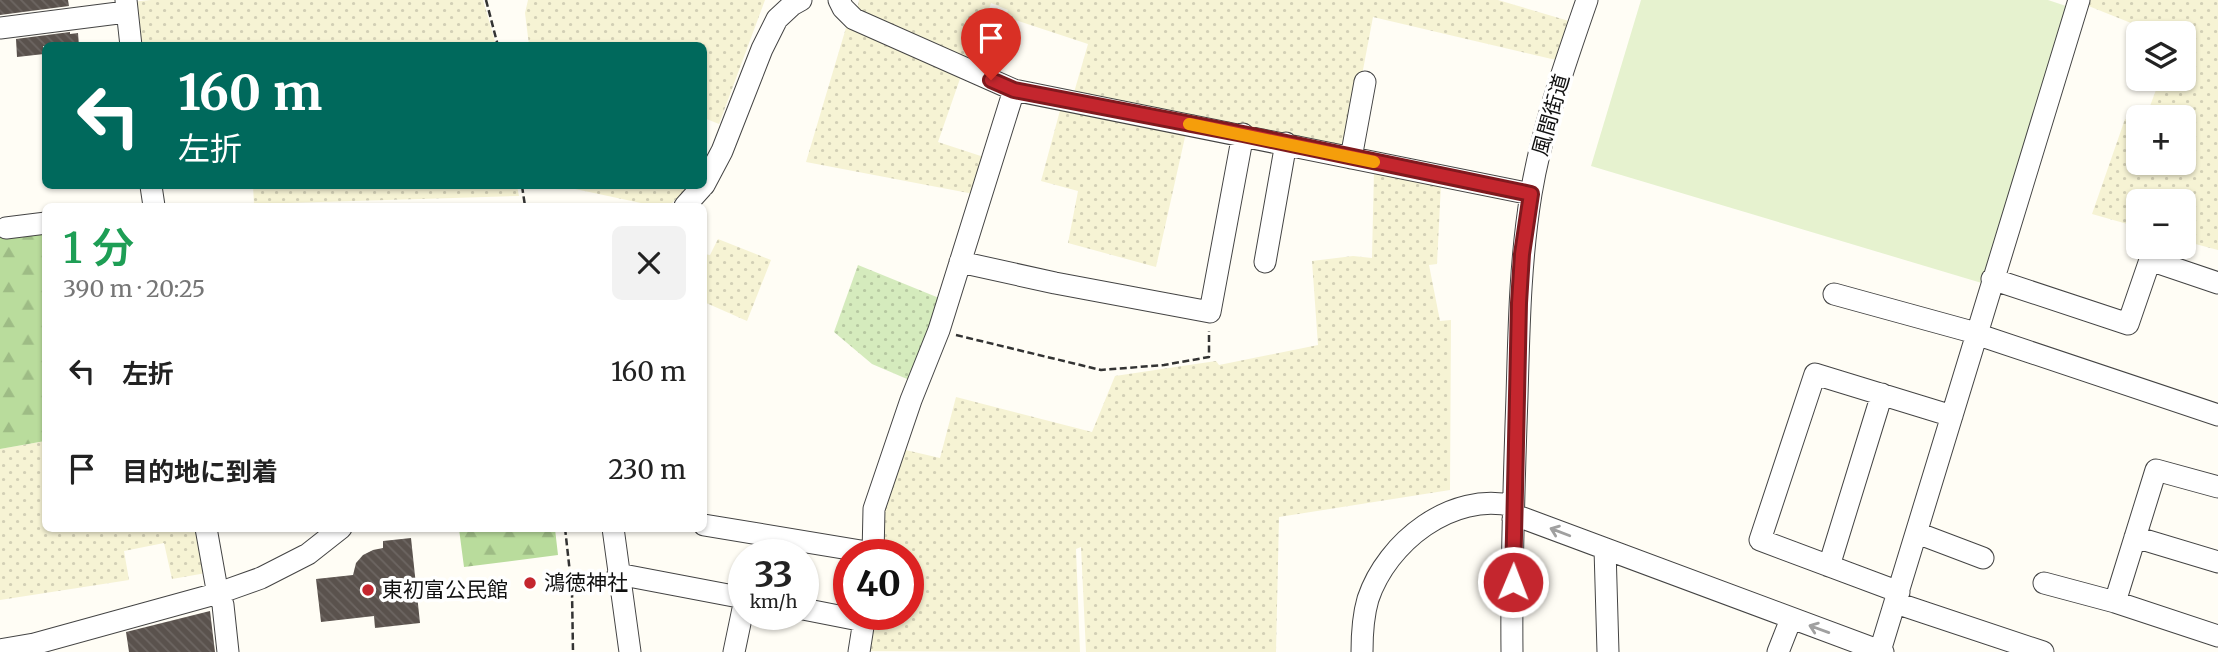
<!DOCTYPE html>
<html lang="ja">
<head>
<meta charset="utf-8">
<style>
	body { margin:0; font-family:Merriweather,"Noto Sans JP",serif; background:#f2f2f2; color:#222; height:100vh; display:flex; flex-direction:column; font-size:26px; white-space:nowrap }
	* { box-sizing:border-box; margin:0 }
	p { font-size:23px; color:#767676 }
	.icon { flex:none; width:38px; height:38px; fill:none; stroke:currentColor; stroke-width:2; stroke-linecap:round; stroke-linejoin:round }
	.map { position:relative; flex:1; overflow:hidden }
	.sheet { position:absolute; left:42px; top:203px; width:665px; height:329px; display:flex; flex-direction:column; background:#fff; border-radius:10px; box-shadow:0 2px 5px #0004 }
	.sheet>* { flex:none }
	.banner { position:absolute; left:42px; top:42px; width:665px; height:147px; border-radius:10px; box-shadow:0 2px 5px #0004; background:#00695c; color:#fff; overflow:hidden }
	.controls { position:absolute; left:2126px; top:21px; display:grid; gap:14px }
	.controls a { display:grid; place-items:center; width:70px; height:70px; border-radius:10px; background:#fff; box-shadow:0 2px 5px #0004; font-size:35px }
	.speed { position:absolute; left:728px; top:539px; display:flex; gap:14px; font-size:35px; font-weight:700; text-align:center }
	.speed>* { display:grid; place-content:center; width:91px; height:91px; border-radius:50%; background:#fff; box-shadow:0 2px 5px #0004; line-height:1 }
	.speed small { font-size:18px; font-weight:400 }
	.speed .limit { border:10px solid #d22; background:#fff; color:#111 }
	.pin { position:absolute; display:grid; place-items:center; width:60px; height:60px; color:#fff; margin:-72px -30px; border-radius:50% 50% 50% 0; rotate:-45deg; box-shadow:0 0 7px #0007 }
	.pin .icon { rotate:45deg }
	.me { position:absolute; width:77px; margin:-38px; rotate:1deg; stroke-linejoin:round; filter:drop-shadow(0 0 5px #0008) }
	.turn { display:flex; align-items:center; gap:24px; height:147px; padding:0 21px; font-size:32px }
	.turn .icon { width:91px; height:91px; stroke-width:2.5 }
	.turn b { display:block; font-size:49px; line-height:60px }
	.round { display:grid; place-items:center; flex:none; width:74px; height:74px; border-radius:10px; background:#f2f2f2 }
	.summary { display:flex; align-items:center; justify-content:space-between; height:119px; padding:0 21px }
	h1 { font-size:42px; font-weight:600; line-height:52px; color:#1e9e55 }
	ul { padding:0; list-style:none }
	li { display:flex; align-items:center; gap:21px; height:98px; padding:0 21px }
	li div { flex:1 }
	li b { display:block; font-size:26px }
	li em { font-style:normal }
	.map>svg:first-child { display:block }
	.farmland { fill:url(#farmland-dots) }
	.grass { fill:url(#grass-dots) }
	.forest { fill:url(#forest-firs) }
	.pitch { fill:#e6f2cf }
	.building { fill:url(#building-back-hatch) }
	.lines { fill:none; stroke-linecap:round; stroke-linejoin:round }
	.minor-casing { stroke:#444; stroke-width:23 }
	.path { stroke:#333; stroke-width:2.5; stroke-dasharray:7 3.5; stroke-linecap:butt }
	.minor { stroke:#fff; stroke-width:21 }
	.oneway { stroke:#a0a0a0 }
	.route-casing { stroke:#7f191e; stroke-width:18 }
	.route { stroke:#c4262e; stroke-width:12 }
	.slow { stroke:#f59e0b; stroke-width:12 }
	.poi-dot { fill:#c4262e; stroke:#fff; stroke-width:2.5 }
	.labels { text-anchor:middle; stroke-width:7; stroke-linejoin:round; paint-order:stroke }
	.street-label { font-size:21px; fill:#111; stroke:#fff }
	.poi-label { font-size:21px; fill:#111; stroke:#fff; text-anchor:start }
</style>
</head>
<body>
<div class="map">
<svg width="2218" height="652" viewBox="0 0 2218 652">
	<defs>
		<pattern id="farmland-dots" width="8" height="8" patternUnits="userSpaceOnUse" patternTransform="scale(1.75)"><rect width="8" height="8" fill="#f6f3d4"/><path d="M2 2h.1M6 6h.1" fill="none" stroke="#d2cfb5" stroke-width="1.8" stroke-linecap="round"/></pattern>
		<pattern id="grass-dots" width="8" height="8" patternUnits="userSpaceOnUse" patternTransform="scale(1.75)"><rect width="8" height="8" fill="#d5ebbd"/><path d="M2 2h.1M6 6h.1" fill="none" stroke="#b6c8a1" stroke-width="1.8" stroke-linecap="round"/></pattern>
		<pattern id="forest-firs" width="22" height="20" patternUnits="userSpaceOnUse" patternTransform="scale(1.75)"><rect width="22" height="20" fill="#b9dc9c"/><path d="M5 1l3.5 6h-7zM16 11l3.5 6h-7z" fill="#9ebc85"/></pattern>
		<pattern id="building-back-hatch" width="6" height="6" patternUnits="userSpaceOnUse" patternTransform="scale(1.75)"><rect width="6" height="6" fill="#5a524d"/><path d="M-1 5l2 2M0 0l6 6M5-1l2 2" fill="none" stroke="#6d6662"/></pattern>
	</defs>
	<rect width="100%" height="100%" fill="#fffdf5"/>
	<path class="farmland" d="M151,0H483L496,45H137L131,2Z
		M528,0H765L719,124L704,118V46L529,45L525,13Z
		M859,0H1498L1569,21L1556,60L1373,17L1348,149L1073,96L1088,44L1006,17L1008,10L991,3L971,65L856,15Z
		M2083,0H2218V250L2184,241V201H2138V227L2092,214L2125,119L2138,124V163H2184V117H2146L2160,79H2184V33H2156L2081,3Z
		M848,21L962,73L938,142L990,159L979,195L806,162Z
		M1062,103L1187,128L1156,267L1068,243L1078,191L1041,181Z
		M1374,170L1441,184L1437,264L1429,265L1440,321L1451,320L1450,490L1279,517L1276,652H1086L1081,547L1076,549L1080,652L865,651V614H908V555H870L897,448L940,458L956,397L1092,432L1115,376L1216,361L1219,365L1318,345L1312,261L1353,256L1372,258Z
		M253,186H517L519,196L254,204Z
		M561,186H689L669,206H655Z
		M718,239L771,260L747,321L704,302V254L710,255Z
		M45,441L46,528L199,529L206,573L172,579L164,543L124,551L129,580L0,600V449Z"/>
	<path class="grass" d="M858,265L944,300L914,382L872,364L834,332Z"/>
	<path class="forest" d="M45,232V441L0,449V238Z
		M459,529H555L558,555L464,567Z"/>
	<path class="pitch" d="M1641,0H2048L2069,7L1985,284L1591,166Z"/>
	<path class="building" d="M0,0H68L69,6L0,15Z
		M70,32V34L78,33L79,46H43L44,54L17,57L16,39Z
		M411,538L420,623L375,628L374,616L321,622L316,579L353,575L356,563L363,555L373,550L383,548V541Z
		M210,611L215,652H129L126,632Z"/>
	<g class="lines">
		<g class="minor-casing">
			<path id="minor" d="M126,0L131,46
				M839,0L843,8L854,19L1014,90L1531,194
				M0,28L126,12
				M1351,158L1365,82
				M704,185L722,151L762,49L777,19L792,5L801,0
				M151,186L154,206
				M685,206L703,186
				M6,228L46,223
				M960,262L1055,283L1210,312L1243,134
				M1265,262L1286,143
				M1992,279L2128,324L2150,260L2218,283
				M1834,294L1976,333
				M1976,334L2218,415
				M1513,519L1523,518L1883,652
				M704,525L873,553
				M206,528L216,584L223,605L228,652
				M613,528L630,652
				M1917,533L1983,558
				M2135,537L2218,562
				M1605,549L1608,652
				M873,555L874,509L911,400L939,330L1014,90
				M1829,566L1882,394
				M618,574L744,598
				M2044,583L2115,602L2218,636
				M1899,592L1760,540L1815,374L1952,416
				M2115,602L2156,470L2218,487
				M1896,603L2043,652
				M803,609L864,621
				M0,650L34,644L219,593L261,578L308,554L341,528
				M1880,651L2079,0
				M734,652L744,604
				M859,652L865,614
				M1362,652C1362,634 1363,616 1368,599C1387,542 1452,491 1513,506
				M1512,652C1511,567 1514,481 1517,396C1519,328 1520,262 1531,194C1542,128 1565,64 1587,0
				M1778,652L1791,619"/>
		</g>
		<path class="path" d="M486,0L498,46
			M522,186L525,206
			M956,335L1101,370L1164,365L1209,357V331
			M565,528L572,591L573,652"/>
		<use href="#minor" class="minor"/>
	</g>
	<defs><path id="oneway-shaft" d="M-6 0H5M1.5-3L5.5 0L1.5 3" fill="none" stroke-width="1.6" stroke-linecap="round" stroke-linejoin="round" transform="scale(1.75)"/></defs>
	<g class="oneway">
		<use href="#oneway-shaft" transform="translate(1560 532) rotate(-159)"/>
		<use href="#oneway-shaft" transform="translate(1819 629) rotate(-160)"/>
	</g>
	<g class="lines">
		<g class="route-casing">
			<path id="route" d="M991,80L1014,90L1243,134L1531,194L1522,254L1519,303L1513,582"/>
		</g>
		<use href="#route" class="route"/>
		<path class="slow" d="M1189,124L1374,162"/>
	</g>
	<g class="poi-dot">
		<circle cx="530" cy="583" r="7"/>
		<circle cx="368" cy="590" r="7"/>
	</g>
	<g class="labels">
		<g class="street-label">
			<text transform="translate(1551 115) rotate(-74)" y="7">風間街道</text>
		</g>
		<g class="poi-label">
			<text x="544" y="590">鴻徳神社</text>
			<text x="382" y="597">東初富公民館</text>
		</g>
	</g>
</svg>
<div class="controls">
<a><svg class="icon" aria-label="layers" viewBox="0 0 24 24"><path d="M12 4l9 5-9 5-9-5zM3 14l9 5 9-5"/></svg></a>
<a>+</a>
<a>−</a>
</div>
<div class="speed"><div>33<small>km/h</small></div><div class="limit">40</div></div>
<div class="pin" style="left:991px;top:80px;background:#d93025"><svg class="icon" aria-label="arrive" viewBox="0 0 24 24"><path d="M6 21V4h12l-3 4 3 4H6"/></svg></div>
<svg class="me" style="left:1513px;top:582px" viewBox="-20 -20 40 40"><circle r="17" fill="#c4262e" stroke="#fff" stroke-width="3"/><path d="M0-11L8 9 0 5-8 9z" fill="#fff"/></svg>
<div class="banner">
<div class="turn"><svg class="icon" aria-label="left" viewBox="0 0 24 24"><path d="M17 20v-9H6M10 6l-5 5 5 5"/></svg><div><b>160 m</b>左折</div></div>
</div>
<section class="sheet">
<div class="summary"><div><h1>1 分</h1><p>390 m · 20:25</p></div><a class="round"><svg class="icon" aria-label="close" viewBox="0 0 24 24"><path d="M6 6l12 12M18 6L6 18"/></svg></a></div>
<ul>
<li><svg class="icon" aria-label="left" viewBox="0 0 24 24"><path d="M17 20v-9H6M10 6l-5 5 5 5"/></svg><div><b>左折</b></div><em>160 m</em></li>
<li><svg class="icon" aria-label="arrive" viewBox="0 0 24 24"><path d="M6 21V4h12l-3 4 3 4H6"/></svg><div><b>目的地に到着</b></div><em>230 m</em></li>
</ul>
</section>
</div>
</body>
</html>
